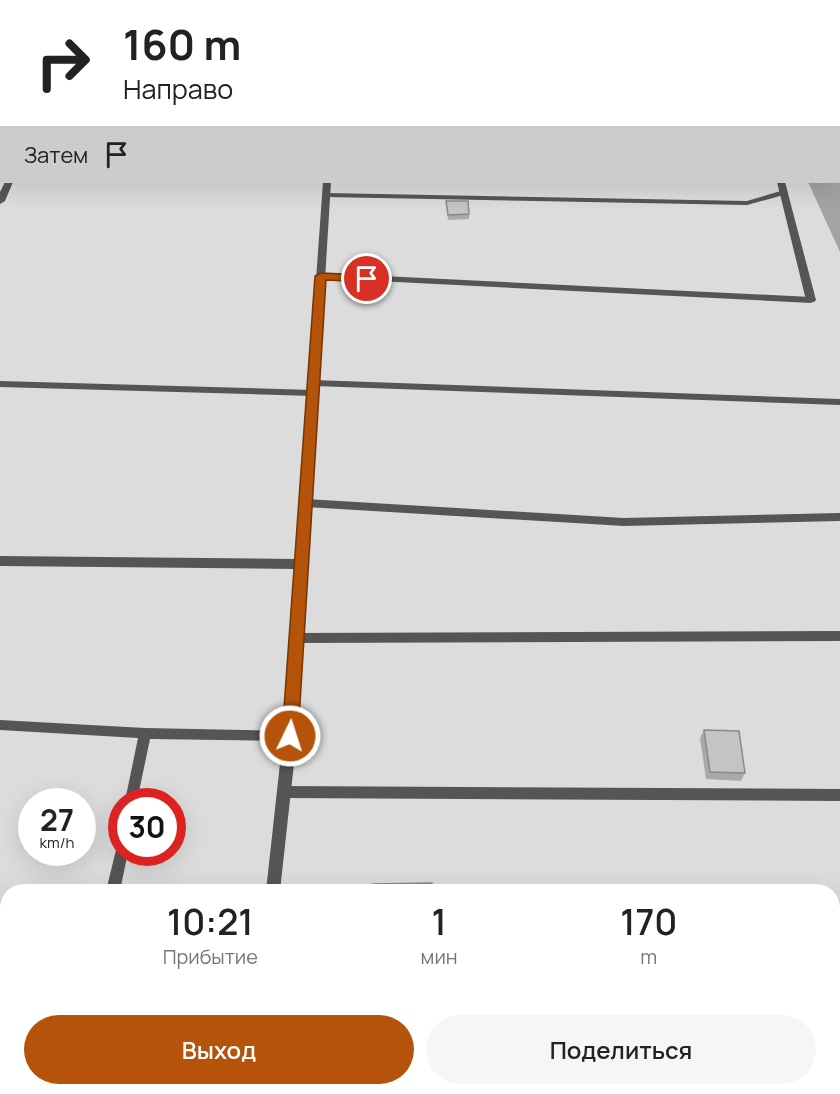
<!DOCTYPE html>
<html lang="ru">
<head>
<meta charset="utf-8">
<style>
	body { margin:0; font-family:Manrope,sans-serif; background:#f6f6f6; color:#222; height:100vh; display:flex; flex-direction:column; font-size:22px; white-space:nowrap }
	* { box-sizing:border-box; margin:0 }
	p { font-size:20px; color:#767676 }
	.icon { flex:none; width:33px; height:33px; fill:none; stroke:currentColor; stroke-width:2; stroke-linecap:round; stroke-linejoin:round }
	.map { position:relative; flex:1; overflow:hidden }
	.side { position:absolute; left:0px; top:884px; width:840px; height:212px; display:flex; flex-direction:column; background:#fff; border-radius:24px 24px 0 0; box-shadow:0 6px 24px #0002 }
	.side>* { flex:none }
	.banner { position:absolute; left:0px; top:0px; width:840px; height:183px; box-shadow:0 6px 24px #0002; background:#fff; color:#222; overflow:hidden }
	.speed { position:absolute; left:18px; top:788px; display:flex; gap:12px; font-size:30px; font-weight:700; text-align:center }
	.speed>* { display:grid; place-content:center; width:78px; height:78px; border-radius:50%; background:#fff; box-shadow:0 6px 24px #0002; line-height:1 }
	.speed small { font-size:15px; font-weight:400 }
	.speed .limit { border:9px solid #d22; background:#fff; color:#111 }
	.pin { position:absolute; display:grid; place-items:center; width:51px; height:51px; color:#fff; margin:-26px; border:3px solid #fff; border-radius:50%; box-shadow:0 2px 6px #0007 }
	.me { position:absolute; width:66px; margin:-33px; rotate:4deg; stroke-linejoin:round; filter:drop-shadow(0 0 4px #0008) }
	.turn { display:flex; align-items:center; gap:21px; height:126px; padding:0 24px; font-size:27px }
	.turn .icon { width:78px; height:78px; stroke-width:2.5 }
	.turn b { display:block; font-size:42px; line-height:51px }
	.then { display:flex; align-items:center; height:57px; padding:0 24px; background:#0003; gap:12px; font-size:22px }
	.eta { display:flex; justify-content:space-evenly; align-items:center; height:102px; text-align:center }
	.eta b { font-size:36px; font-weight:600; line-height:42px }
	.cta { display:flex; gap:12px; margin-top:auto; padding:12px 24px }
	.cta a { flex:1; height:69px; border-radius:36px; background:#b45309; color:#fff; font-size:24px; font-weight:600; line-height:69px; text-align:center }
	.cta a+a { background:#f6f6f6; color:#222 }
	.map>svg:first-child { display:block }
	.green { fill:#dcdcdc; fill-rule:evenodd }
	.water { fill:#a3a3a3 }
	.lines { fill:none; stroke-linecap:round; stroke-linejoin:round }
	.lane { fill:#555; fill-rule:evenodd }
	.street { fill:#555; fill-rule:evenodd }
	.wall { fill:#a9a9a9 }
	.building { fill:#c4c4c4; stroke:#898989; stroke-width:1.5 }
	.route { fill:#b45309; stroke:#753606; stroke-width:1.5 }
</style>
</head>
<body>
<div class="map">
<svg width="840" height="1094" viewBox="0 0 840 1094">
	<rect width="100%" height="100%" fill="#fff"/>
	<path class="green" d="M0,0H840V1094H0ZM2,2H838V182H2ZM32,801H82V852H32ZM122,801H172V852H122ZM8,891H832V1088H8Z"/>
	<path class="water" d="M839,21L840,23V252L808,182H838Z
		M840,1061V1094H782L793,1088H832L833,1065Z"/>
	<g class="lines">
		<path class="lane" d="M639,0H658L657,2H640Z
			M784,190L788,192L787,194L747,205L326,197L322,195L326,193L747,201Z
			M321,273L811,297L815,300L811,303L318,278V274Z
			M314,380L840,399V405L314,386L309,383Z
			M0,381L313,390L318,393L313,396L0,387Z
			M306,499L624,518L840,513V521L624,526L306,507L301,503Z
			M840,631V641L297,643L293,641L291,638L293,635L297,633Z
			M0,720L145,728L290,731L294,732L296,736L294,740L290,741L150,739L137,801H125L138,738L0,730Z
			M284,786L840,789V801L284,798L280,796L278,792L280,788Z
			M122,844V852H128L120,891H106L116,850L117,846Z
			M0,909H8V923H0Z
			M41,1088H55L53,1094H39Z"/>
		<path class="street" d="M336,0H344V2H336Z
			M651,0H659V2H652Z
			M5,182H13L5,201L0,204V192Z
			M323,182H331L297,736L280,891H266L283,736L295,569L0,566V556L296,559Z
			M777,182H785L816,300L814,302H808L806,300Z
			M243,1088H259V1094H243Z"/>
	</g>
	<path class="wall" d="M446,201L469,214V219L448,220Z
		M704,730L745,773L741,781L706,779L700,738Z"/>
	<path class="building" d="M446,201H468L469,214L448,215Z
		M704,730L739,731L745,773L710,772Z
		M432,883V891H372L373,884Z"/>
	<path class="route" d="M321,273L367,275L373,279L367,282L326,280L298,736L296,741L290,743L285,741L282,736L315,276Z"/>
</svg>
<div class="speed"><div>27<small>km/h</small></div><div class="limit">30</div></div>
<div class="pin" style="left:367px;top:279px;background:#d93025"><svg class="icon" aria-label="arrive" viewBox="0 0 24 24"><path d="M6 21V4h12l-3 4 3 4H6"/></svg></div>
<svg class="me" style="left:290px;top:736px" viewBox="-20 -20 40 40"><circle r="17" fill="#b45309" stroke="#fff" stroke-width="3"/><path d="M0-11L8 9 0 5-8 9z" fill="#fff"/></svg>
<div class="banner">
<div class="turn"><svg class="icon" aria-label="right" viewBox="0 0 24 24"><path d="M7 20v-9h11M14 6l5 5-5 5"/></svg><div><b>160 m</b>Направо</div></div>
<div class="then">Затем<svg class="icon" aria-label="arrive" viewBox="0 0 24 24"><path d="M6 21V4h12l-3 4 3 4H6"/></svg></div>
</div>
<section class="side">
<div class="eta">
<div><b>10:21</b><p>Прибытие</p></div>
<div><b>1</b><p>мин</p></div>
<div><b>170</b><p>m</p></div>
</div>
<div class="cta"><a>Выход</a><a>Поделиться</a></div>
</section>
</div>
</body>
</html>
